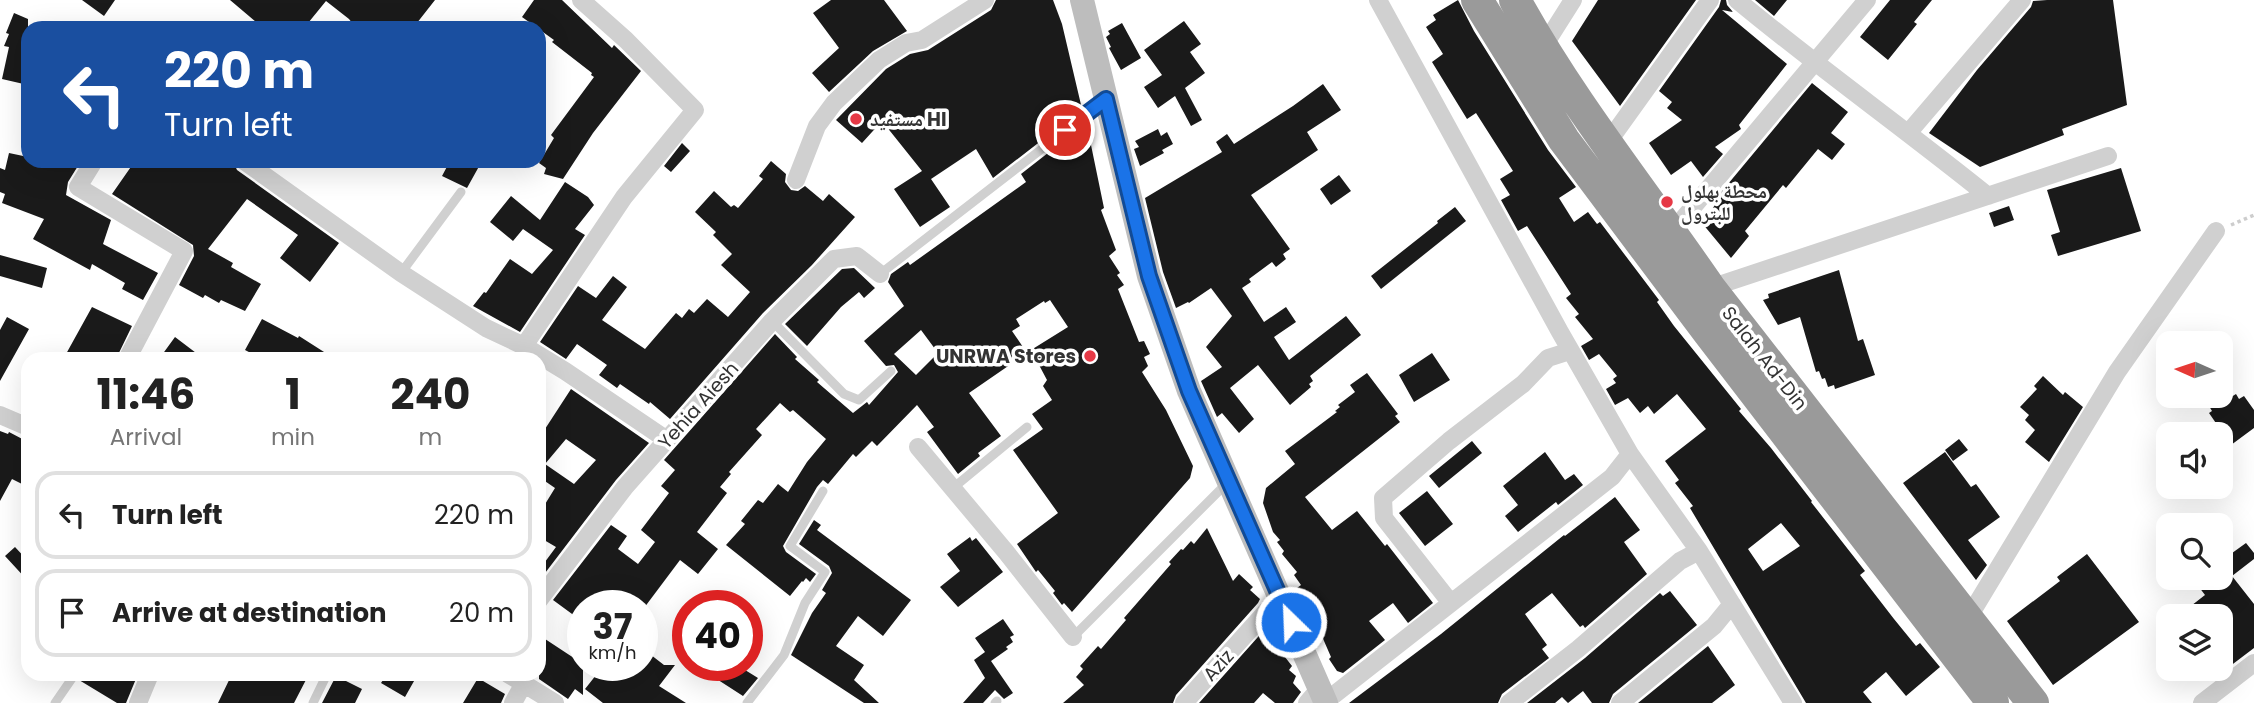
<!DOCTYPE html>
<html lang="en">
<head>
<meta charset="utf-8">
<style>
	body { margin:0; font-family:Poppins,"Noto Naskh Arabic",sans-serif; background:#f2f2f2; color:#222; height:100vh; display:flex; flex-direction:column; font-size:26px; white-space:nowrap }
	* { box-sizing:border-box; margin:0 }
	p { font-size:23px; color:#767676 }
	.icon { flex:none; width:38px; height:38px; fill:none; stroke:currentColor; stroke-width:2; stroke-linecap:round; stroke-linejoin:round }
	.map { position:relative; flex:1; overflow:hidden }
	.panel { position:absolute; left:21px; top:352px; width:525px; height:329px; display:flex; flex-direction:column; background:#fff; border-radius:21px; box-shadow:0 7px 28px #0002 }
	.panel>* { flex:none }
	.hud { position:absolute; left:21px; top:21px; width:525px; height:147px; border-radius:21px; box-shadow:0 7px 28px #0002; background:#1a4fa0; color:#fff; overflow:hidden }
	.needle { width:46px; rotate:273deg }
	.buttons { position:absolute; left:2156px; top:331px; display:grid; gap:14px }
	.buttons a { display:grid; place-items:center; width:77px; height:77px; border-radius:14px; background:#fff; box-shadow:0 7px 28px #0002; font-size:35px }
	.speed { position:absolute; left:567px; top:590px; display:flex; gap:14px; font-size:35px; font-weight:700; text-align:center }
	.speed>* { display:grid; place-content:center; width:91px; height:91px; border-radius:50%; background:#fff; box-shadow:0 7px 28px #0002; line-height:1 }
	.speed small { font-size:18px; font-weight:400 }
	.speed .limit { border:10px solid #d22; background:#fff; color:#111 }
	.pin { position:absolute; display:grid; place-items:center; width:60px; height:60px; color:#fff; margin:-30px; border:4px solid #fff; border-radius:50%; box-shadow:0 2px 7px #0007 }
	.me { position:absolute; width:77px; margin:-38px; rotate:336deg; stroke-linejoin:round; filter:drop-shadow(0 0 5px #0008) }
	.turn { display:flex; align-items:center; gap:24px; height:147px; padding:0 28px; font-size:32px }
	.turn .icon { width:91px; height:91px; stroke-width:2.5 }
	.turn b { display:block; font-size:49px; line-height:60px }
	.eta { display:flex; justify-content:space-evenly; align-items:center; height:119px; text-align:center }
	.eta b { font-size:42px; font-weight:700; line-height:49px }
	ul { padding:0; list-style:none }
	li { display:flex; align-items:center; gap:21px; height:88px; margin:0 14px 10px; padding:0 14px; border:4px solid #e0e0e0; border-radius:21px }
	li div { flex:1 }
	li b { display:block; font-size:26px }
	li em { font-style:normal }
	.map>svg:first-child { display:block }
	.building { fill:#1a1a1a; fill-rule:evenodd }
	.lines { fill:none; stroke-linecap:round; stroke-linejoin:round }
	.path { stroke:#cdcdcd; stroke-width:3.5; stroke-dasharray:3.5 3.5; stroke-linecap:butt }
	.lane { stroke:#d0d0d0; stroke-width:9 }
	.street { stroke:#d0d0d0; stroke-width:18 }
	.secondary { stroke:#bdbdbd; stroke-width:24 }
	.highway { stroke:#9a9a9a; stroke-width:32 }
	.route-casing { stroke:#114b97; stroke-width:18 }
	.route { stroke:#1a73e8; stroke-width:12 }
	.poi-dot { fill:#e63946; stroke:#fff; stroke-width:2.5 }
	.labels { text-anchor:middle; stroke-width:7; stroke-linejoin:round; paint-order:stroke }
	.poi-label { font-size:19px; font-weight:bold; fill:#333; stroke:#fff; text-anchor:start }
	.street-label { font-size:19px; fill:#333; stroke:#fff }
</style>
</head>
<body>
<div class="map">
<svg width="2254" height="703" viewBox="0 0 2254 703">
	<rect width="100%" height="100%" fill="#fff"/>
	<path class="building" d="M82,0H115L104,16Z
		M230,0H435L413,28H356L349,19L326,1L304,28H263Z
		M534,0H562L612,48L614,45L641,71L593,133L563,179L544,174L546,168L539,163L554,138L551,135L594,77L591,75L592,73L552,42L554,40L522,17Z
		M831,0H884L907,31L873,51L829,92L812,73L839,48L813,13Z
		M996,0H1053L1062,24L1082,109L993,178L976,149L931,179L950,207L920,227L894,189L922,171L882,121L862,143L836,120L886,69L910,54L928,50L991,10Z
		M1458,0L1474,31L1548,150L1576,187L1559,198L1574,222L1588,212L1597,224L1600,222L1659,300L1657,302L1674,326L1741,409L1739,411L1771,448L1812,501L1811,502L1865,571L1860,575L1894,619L1916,646L1920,643L1940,667L1906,696L1886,672L1863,692L1872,703H1806L1690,508L1693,506L1675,483L1679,480L1665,461L1706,429L1677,394L1654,414L1648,406L1640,413L1628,398L1615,405L1606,389L1616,383L1613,379L1617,376L1599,354L1589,360L1581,346L1593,339L1575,317L1579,314L1566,298L1571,294L1527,226L1518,231L1501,200L1510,195L1500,179L1513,171L1476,113L1467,119L1432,62L1443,54L1426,27L1436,20L1433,15ZM1781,523L1800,546L1763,571L1748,549Z
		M1598,0H1696L1620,106L1572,41Z
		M1721,0H1726L1727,5L1733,12L1722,10L1787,64L1739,125L1741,129L1715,147L1723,154L1703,177L1691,161L1671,175L1649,143L1682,120L1667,108L1672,102L1659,91L1719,7Z
		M1755,0H1787L1774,16Z
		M1890,0H1932L1914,22L1917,24L1888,60L1860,37Z
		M2047,0H2113L2127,105L2062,129L2064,135L1980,167L1929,133L1977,70L2031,7L2033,1Z
		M14,13L28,19V85L2,79L9,47L4,46L9,34L6,33Z
		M1184,21L1201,44L1190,52L1205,73L1185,88L1202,120L1191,126L1175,96L1158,108L1144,87L1162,75L1144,50Z
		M1122,23L1141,58L1121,70L1109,48L1111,47L1106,37L1110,34L1108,31Z
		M1812,83L1848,112L1831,133L1845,144L1832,160L1818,149L1786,188L1783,185L1745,231L1749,236L1731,258L1702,223L1720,198L1718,196Z
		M1323,84L1341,110L1307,132L1318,150L1251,195L1290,249L1283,254L1286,259L1276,267L1272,262L1249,279L1251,282L1242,288L1264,322L1286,307L1296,322L1274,337L1289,360L1346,316L1361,335L1310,376L1313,381L1309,384L1311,387L1290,405L1258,365L1230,388L1254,419L1239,433L1222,413L1217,417L1201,381L1222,367L1206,347L1232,316L1211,288L1189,303L1188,302L1176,308L1163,272L1145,198L1222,152L1216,142L1227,134L1234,144L1293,106Z
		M1158,129L1161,136L1167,132L1173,144L1162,150L1164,153L1140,166L1134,149L1139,147L1135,141Z
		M1062,142L1091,145L1104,208L1101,210L1116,250L1109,256L1120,273L1117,275L1124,285L1118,289L1139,342L1144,341L1150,354L1144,357L1148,366L1142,372L1166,410L1193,466L1190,478L1072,612L1064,603L1062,605L1053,593L1055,591L1038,570L1036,572L1017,544L1058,513L1013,450L1043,429L1032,414L1052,400L1043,386L1047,380L1031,350L1068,327L1050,300L1045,303L1044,301L1016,319L1020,326L1012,331L1027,353L969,393L1001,436L978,453L980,456L958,474L927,432L934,427L917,405L877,446L872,441L856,457L853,454L828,484L823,480L817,487L783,546L786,552L816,574L810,582L806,578L803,582L802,581L790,596L726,545L745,524L741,521L758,500L763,503L778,484L788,492L807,462L826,439L793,410L790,412L780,403L756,429L762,435L729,472L731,474L720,487L727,493L697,532L718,549L698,574L680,560L644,608L642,606H583V622L553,600L611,525L627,536L618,549L638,564L655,542L641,530L669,493L661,486L675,470L664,460L775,334L797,357L795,359L819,380L817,382L853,413L867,402L869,405L898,372L894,365L886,366L864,341L904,306L888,282L891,274L908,262L910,265L1026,182L1021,174ZM921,330L938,353L916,375L894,354Z
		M682,143L690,151L671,172L664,166Z
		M9,153L28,157V161H81L68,182L66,195L111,220L103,244L158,273L143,300L122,289L125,283L92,264L90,270L33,239L44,219L2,203L5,194L0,192V168L5,170Z
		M135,161H233L237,170L339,243L310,282L280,258L298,235L247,199L208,249L233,263L231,267L261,284L245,311L221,300L219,303L205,295L203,298L179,285L194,256L193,245L112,194Z
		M450,161H482L467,188L442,176Z
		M771,161L786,174L785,182L791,190L798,191L805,186L823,201L829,194L855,217L812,265L763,313L670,419L650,402L649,404L620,384L617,388L599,375L607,365L577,344L566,359L540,342L578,286L596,298L613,276L627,287L602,320L645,349L676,313L682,318L689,309L694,313L707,299L728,317L750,292L721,265L732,254L713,235L716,232L695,212L714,191L731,207L734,205L738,208L763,179L759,176Z
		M2121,168L2141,231L2058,256L2051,235L2060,232L2047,190Z
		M1339,175L1351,191L1331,205L1320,189Z
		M565,182L588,197L594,205L575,229L585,235L520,332L473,306L484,292L486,293L510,259L532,274L553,250L523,229L513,241L490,222L511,196L540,220Z
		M2009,206L2014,220L1994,227L1989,213Z
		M1455,207L1466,221L1381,289L1371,276L1438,223L1437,221Z
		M0,255L47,268L42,288L0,276Z
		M854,268L875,288L864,298L859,292L841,307L807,346L785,324L842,269Z
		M1839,270L1858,341L1863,339L1875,375L1835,389L1834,385L1828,387L1825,378L1822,379L1819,371L1816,372L1800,317L1778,325L1763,300L1769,298L1768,294Z
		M92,307L132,326L116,359H74L66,354Z
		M7,317L29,329L0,381V330Z
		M262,319L298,338L299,336L335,359H262L245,350Z
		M175,337L204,359H159Z
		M1432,353L1450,380L1414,402L1399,375Z
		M1367,373L1398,414L1395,416L1400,422L1305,497L1332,530L1357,511L1385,546L1387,544L1433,603L1408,623L1393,603L1369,621L1385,640L1343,673L1337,671L1329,659L1331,657L1307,602L1297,588L1301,585L1294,575L1297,572L1282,554L1284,551L1277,542L1280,540L1273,532L1263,503L1266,488L1295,464L1285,451L1337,412L1335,411L1340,407L1338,405L1355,392L1350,385Z
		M2043,376L2063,395L2065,392L2083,407L2049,462L2025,442L2035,430L2025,420L2029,415L2020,407L2037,389L2034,386Z
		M571,389L649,443L616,480L539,581V570L556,547L539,537V514L555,488L539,477V425L545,429ZM566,439L596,460L574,484L545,464Z
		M2236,394L2239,399L2244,396L2254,410V428L2231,445L2209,413L2212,411L2209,406L2225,395L2228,399Z
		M0,431L8,434L9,432L28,442V487L12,479L0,501Z
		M1959,439L1968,450L1953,461L1945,450Z
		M1472,441L1482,453L1439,488L1429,476Z
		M1545,452L1565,480L1574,474L1583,485L1558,505L1556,502L1518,532L1505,516L1518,505L1503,486Z
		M1945,452L1971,487L1976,484L2000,517L1968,540L1987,565L1976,580L1903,483Z
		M1427,491L1453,524L1425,546L1399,513Z
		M1615,497L1640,530L1624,542L1647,574L1585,628L1583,625L1580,627L1552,593L1525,614L1547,645L1542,649L1549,658L1502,694L1498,703H1349L1441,634L1564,535L1565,536Z
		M814,520L821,525L817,530L911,600L883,636L858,616L836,646L864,665L854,680L879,703H864L791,655L812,613L826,593L822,590L832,573L829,566L799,544Z
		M1207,528L1233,581L1239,574L1253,587L1250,590L1260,599L1258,603L1176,695L1173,703H1063L1084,685L1076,677L1083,669L1080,666L1098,646L1101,649L1126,620L1124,618L1171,564L1169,562L1181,549L1183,550L1191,541L1194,544Z
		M970,537L972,541L976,538L1003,572L958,607L940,587L960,571L947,554Z
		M2246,543L2254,553V559L2232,576L2254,604V648L2221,673V616H2178L2205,595L2196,583L2203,578H2221V561Z
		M15,547L28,561V581L5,556Z
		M2087,554L2139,622L2053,685L2007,621L2060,581L2057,577Z
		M1670,591L1697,625L1613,694L1609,703H1592L1583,691L1568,703L1562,697L1555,703H1527L1585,658L1660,593L1663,596Z
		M1003,619L1014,635L1010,637L1013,642L1006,647L1008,649L991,661L1013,693L1004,699L995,690L983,703H963L985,678L974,660L985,652L975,638Z
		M1266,628L1270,631L1285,657L1292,666L1289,670L1296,676L1293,683L1301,692L1293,703H1275L1263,693L1254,703H1199Z
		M539,635L583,664V695L575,689L568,699L539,679Z
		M1708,646L1735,685L1712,703H1638Z
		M642,648L664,665H675L659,686L686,703H603L585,689L604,665H642Z
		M695,665H737L758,678L743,696Z
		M82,674H138L126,703H117L79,680Z
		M232,674H309L294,703H218Z
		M387,674H418L405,697L381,683Z
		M336,676L362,689L355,703H322Z
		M478,678L505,694L501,703H463Z"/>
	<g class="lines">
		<path class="path" d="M2231,225L2254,215"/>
		<path class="lane" d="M401,273L461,192
			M880,274L1105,100
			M772,321L844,394L859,400L891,371
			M953,488L1027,427
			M1073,637L1226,484
			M55,703L75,674
			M313,703L327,674
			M747,703L784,655L805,603L825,572L790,546L823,491
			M995,703L997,701"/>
		<path class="street" d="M1378,0L1560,332L1630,454L1699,551L1793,703
			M1737,0C1819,68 1905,129 1988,196
			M1542,49L1573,0
			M1909,132L2022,0
			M1606,145L1710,0
			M94,161L78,187L184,251L127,359
			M244,161L401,273L486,328L524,346L565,371L667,440
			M796,180L817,126L834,103L879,60L906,43L922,40L985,0
			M1672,232L1867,0
			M1710,288L2108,156
			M524,346L624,197L695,110L626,40L581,0
			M0,415L28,427
			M918,447L1006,552L1073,637
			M539,600L625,487L772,321L834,259L857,256L880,274
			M1450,602L1384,518L1383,498L1449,441L1523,384L1548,358L1570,351
			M1967,620L2117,372L2216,231
			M508,674L555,703
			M1326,701L1612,477L1630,454
			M138,703L150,674
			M513,703L524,683
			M1184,703L1280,596
			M1307,703L1319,689
			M1509,703L1578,649L1680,561L1699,551
			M1620,703L1714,626L1732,604
			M2202,703L2254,663"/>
		<path class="secondary" d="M1082,0L1149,276L1189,391L1326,703"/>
		<path class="highway" d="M1477,0L1564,140L1708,332L1993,703
			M1515,0C1571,102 1644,192 1710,288L2033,703"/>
	</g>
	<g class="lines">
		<g class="route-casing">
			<path id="route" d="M1065,130L1106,99L1149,276L1189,391L1291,622"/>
		</g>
		<use href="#route" class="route"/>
	</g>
	<g class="poi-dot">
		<circle cx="856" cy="119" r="7"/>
		<circle cx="1667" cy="202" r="7"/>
		<circle cx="1090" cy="356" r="7"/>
	</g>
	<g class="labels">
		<g class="poi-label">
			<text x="870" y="126">مستفيد HI</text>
			<text x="1681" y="198">محطة بهلول<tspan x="1681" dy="22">للبترول</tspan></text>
			<text x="1076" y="363" text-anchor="end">UNRWA Stores</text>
		</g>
		<g class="street-label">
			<text transform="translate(1765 358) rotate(52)" y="7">Salah Ad-Din</text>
			<text transform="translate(698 405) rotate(-48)" y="7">Yehia Aiesh</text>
			<text transform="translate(1218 665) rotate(-48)" y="7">Aziz</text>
		</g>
	</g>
</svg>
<div class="buttons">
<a><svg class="needle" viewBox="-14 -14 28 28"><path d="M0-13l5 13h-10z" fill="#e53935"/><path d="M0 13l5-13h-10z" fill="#767676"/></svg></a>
<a><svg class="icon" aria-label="sound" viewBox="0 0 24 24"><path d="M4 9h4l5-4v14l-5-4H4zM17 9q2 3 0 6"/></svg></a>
<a><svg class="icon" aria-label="search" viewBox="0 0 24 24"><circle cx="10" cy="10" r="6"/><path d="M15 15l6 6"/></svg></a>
<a><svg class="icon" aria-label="layers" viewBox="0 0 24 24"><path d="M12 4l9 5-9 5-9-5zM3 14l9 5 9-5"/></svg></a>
</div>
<div class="speed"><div>37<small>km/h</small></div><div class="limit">40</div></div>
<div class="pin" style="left:1065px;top:130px;background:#d93025"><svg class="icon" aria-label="arrive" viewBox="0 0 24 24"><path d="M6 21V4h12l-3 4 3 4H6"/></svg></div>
<svg class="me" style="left:1291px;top:622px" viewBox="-20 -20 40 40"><circle r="17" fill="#1a73e8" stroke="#fff" stroke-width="3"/><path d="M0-11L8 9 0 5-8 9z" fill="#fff"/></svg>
<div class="hud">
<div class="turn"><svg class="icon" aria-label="left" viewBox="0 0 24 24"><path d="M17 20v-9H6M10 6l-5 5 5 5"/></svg><div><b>220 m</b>Turn left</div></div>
</div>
<section class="panel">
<div class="eta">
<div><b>11:46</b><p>Arrival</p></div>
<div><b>1</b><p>min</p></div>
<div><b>240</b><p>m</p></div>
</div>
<ul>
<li><svg class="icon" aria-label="left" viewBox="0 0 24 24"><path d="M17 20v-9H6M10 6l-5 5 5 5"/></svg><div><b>Turn left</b></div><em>220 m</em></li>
<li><svg class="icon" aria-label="arrive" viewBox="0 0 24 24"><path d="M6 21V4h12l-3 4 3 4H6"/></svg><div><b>Arrive at destination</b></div><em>20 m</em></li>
</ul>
</section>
</div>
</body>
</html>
